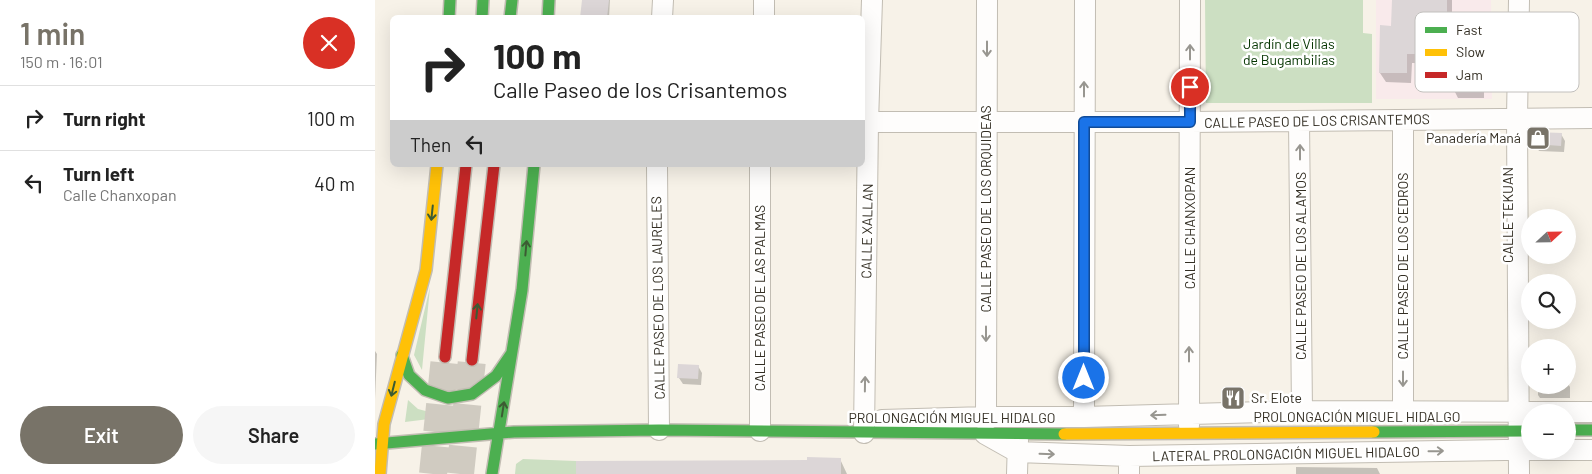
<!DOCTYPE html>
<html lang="en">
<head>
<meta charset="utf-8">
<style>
	body { margin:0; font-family:Barlow,sans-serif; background:#f6f6f6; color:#222; height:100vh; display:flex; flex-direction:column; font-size:19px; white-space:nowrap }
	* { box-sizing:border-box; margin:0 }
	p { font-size:16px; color:#767676 }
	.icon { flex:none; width:28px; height:28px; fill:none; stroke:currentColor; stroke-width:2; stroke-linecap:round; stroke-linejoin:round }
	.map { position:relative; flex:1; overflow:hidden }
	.side { display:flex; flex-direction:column; background:#fff; width:375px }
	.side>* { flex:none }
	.top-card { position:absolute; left:15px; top:15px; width:475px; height:152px; border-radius:8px; box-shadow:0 5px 20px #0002; background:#fff; color:#222; overflow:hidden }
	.needle { width:32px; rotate:68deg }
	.tools { position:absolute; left:1146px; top:209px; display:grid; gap:10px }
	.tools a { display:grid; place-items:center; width:55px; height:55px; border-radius:50%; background:#fff; box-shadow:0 5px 20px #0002; font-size:25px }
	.pin { position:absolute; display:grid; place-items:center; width:42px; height:42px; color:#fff; margin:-21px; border:2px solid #fff; border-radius:50%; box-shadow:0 1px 5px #0007 }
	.me { position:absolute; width:55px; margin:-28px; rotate:0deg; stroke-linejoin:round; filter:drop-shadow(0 0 4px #0008) }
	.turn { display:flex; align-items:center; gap:18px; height:105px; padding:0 20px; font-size:22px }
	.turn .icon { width:65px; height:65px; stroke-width:2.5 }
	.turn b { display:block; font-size:35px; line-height:42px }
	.then { display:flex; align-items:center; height:48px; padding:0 20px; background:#0003; gap:10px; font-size:19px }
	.round { display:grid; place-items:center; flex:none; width:52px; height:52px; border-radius:26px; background:#f6f6f6 }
	.overview { display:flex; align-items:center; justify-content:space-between; height:85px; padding:0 20px }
	h1 { font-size:30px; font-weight:600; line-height:38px; color:#787368 }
	.button { display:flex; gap:10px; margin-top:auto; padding:10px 20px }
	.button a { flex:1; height:58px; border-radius:30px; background:#787368; color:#fff; font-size:20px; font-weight:600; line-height:58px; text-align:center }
	.button a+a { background:#f6f6f6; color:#222 }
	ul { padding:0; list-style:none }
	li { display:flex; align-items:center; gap:15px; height:65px; padding:0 20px; border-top:1px solid #e0e0e0 }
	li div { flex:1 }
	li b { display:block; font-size:19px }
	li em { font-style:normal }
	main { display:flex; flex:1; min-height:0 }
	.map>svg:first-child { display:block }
	.education { fill:#f9eaeb }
	.green { fill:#ccdfc2 }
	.shadow { fill:#0003 }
	.building { fill:#dcd6d7 }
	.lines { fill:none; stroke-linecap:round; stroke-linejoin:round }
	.highway-tunnel { stroke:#d0cbc1; stroke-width:28; stroke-dasharray:28 14; stroke-linecap:butt }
	.street-casing { stroke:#c2bdb3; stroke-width:22 }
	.fast-casing { stroke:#c2bdb3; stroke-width:14 }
	.slow-casing { stroke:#c2bdb3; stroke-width:14 }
	.jam-casing { stroke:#c2bdb3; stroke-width:14 }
	.street { stroke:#fefdfc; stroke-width:20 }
	.fast { stroke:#4caf50; stroke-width:11 }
	.slow { stroke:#ffc107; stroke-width:11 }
	.jam { stroke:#c62828; stroke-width:11 }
	.oneway { stroke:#989690 }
	.oneway2 { stroke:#3c5b33 }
	.route-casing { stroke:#114b97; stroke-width:12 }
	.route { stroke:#1a73e8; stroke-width:9 }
	.labels { text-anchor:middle; stroke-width:5; stroke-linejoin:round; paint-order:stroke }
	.park-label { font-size:14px; fill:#053501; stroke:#fff }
	.street-label { font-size:14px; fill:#332e23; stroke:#fff }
	.poi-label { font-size:14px; fill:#332e23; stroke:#fff; text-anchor:end }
	.key { fill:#fff; stroke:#c2c0bd; stroke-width:1 }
	.key-label { font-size:14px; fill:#332e23 }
</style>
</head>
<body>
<main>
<section class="side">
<div class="overview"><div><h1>1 min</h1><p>150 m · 16:01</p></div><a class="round" style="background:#d93025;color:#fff"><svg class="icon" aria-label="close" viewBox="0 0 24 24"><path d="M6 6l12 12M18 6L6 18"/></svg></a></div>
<ul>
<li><svg class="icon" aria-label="right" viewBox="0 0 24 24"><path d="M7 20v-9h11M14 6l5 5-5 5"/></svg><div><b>Turn right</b></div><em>100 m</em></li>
<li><svg class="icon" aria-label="left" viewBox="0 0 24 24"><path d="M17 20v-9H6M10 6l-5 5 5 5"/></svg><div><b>Turn left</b><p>Calle Chanxopan</p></div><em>40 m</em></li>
</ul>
<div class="button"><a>Exit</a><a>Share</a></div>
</section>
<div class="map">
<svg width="1217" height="474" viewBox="0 0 1217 474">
	<rect width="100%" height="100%" fill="#f7f2e8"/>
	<path class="education" d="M1001,0H1116L1117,99H1001Z"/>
	<path class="green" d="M830,0H988V33L997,34V103H831Z
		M55,287L47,370L39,355Z
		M33,400L43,409L62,414V418L30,422Z
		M148,459L201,461V474H140L141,464Z"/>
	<path class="shadow" d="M208,0H235L234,18H206Z
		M1018,0H1077V27H1104L1109,37V98H1083L1078,88V64L1037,63L1036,83L1011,82L1005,73L1018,27Z
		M1161,133L1186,134L1190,141L1189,152L1164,151L1160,144Z
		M0,351L2,354L0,399Z
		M323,366L327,373L326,385L308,384L304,378Z
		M1193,384L1195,387V398H1165L1163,395V385H1192Z
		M465,459L472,474H203L433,461Z
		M921,467L1002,468L1005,474H921Z"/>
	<path class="building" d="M207,0H234L232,18H205Z
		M1017,0H1072V25L1104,26V89L1076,88L1077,54H1032V73H1004L1005,25L1016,26Z
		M1160,132L1187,133L1186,146L1159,144Z
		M303,364L324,365L323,379L302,378Z
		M432,457L466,458V474H201V461L432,460Z"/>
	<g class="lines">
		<path class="highway-tunnel" d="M58,474L70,357
			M85,474L97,360"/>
		<g class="street-casing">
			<path id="street" d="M1144,0L1142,118L1144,474
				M287,18L288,0
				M389,18V0
				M924,121L927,411
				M488,122H815L1217,118
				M282,165L284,430
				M385,165V431
				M1028,412V120
				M611,417L612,0
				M709,417L710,0
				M507,420L611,417H709L927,411L1217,412
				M814,426L815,0
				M489,433L493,122L497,0
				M610,434L642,452L754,456L1130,450H1217
				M642,474L643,440
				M754,474V456"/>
		</g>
		<g class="fast-casing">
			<path id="fast" d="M74,18L75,0
				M107,18L108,0
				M135,18L137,0
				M173,18L174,0
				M27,355L34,375L50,390L73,398L97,394L121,376L136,354
				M1192,430H1217
				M999,432L1155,431
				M0,444L139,432L284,430L689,434
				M117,474L147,290L159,165"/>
		</g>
		<g class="slow-casing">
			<path id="slow" d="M689,434L999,432
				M5,474L9,424L51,270L62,165"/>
		</g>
		<g class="jam-casing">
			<path id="jam" d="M70,357L91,165
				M97,360L119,165"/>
		</g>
		<use href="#street" class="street"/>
		<use href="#fast" class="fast"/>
		<use href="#slow" class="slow"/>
		<use href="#jam" class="jam"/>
	</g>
	<defs><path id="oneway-shaft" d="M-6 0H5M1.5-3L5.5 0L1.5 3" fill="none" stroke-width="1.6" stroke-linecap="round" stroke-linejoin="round" transform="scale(1.25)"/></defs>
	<g class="oneway">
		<use href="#oneway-shaft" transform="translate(612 49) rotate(90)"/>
		<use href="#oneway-shaft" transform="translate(815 52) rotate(-90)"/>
		<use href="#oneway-shaft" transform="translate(709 89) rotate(-90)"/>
		<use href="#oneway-shaft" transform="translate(925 152) rotate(-90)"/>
		<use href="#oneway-shaft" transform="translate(611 334) rotate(90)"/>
		<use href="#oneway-shaft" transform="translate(814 354) rotate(-90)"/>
		<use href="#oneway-shaft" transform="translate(1028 379) rotate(90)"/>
		<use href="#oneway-shaft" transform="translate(490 384) rotate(-89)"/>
		<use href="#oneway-shaft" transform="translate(783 415) rotate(178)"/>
		<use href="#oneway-shaft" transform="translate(1061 451) rotate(-1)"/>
		<use href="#oneway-shaft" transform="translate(672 454) rotate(2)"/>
	</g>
	<g class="oneway2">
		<use href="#oneway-shaft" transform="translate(57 213) rotate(96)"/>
		<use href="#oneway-shaft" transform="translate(151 248) rotate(-85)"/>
		<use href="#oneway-shaft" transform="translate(102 311) rotate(-84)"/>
		<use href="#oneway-shaft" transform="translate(18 389) rotate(104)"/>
		<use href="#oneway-shaft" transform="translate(128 409) rotate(-81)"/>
	</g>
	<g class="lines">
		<g class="route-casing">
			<path id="route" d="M709,378V122H815V87"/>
		</g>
		<use href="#route" class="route"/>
	</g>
	<defs>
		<g id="shop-square" transform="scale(1.25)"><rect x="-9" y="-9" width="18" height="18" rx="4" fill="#787368" stroke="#fff"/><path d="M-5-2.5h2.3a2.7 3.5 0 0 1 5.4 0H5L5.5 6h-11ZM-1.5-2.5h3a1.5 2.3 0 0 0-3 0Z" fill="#fff"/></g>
		<g id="restaurant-square" transform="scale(1.25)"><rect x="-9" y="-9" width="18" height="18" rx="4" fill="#787368" stroke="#fff"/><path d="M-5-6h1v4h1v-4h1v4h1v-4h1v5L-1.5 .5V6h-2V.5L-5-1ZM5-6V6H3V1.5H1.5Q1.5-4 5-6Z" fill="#fff"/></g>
	</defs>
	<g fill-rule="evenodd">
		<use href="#shop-square" x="1163" y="138"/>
		<use href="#restaurant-square" x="858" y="398"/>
	</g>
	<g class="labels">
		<g class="park-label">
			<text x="914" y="49">Jardín de Villas<tspan x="914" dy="16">de Bugambilias</tspan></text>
		</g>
		<g class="street-label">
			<text transform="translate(942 121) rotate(-1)" y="5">CALLE PASEO DE LOS CRISANTEMOS</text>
			<text transform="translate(611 209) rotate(-90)" y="5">CALLE PASEO DE LOS ORQUIDEAS</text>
			<text transform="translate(1133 215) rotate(-90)" y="5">CALLE TEKUAN</text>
			<text transform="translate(815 228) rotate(-90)" y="5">CALLE CHANXOPAN</text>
			<text transform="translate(492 231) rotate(-89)" y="5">CALLE XALLAN</text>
			<text transform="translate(926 266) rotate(-90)" y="5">CALLE PASEO DE LOS ALAMOS</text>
			<text transform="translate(1028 266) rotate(-90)" y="5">CALLE PASEO DE LOS CEDROS</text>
			<text transform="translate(283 298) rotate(-91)" y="5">CALLE PASEO DE LOS LAURELES</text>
			<text transform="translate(385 298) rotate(-90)" y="5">CALLE PASEO DE LAS PALMAS</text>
			<text x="982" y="422">PROLONGACIÓN MIGUEL HIDALGO</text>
			<text x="577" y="423">PROLONGACIÓN MIGUEL HIDALGO</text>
			<text transform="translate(911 454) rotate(-1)" y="5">LATERAL PROLONGACIÓN MIGUEL HIDALGO</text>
		</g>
		<g class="poi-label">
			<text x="1146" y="143">Panadería Maná</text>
			<text x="876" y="403" text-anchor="start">Sr. Elote</text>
		</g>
	</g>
	<rect x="1040" y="12" width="164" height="80" rx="8" class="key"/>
	<rect x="1050" y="27" width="22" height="6" fill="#4caf50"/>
	<rect x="1050" y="49" width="22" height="7" fill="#ffc107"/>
	<rect x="1050" y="72" width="22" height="6" fill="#c62828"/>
	<g class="key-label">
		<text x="1081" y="35">Fast</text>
		<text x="1081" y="57">Slow</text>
		<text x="1081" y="80">Jam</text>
	</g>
</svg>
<div class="tools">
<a><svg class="needle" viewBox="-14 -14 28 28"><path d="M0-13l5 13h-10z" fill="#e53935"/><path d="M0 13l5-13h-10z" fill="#767676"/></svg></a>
<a><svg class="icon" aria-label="search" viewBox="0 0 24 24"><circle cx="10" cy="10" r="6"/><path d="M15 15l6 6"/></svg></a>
<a>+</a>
<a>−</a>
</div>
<div class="pin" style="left:815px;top:87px;background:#d93025"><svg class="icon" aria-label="arrive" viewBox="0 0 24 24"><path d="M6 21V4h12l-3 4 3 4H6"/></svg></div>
<svg class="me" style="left:709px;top:378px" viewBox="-20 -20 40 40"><circle r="17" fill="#1a73e8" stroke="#fff" stroke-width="3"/><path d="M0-11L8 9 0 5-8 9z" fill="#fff"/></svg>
<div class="top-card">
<div class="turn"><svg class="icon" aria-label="right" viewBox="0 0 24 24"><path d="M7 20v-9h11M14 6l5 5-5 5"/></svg><div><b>100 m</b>Calle Paseo de los Crisantemos</div></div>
<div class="then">Then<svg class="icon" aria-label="left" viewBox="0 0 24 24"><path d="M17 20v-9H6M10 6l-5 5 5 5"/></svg></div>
</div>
</div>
</main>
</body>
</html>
